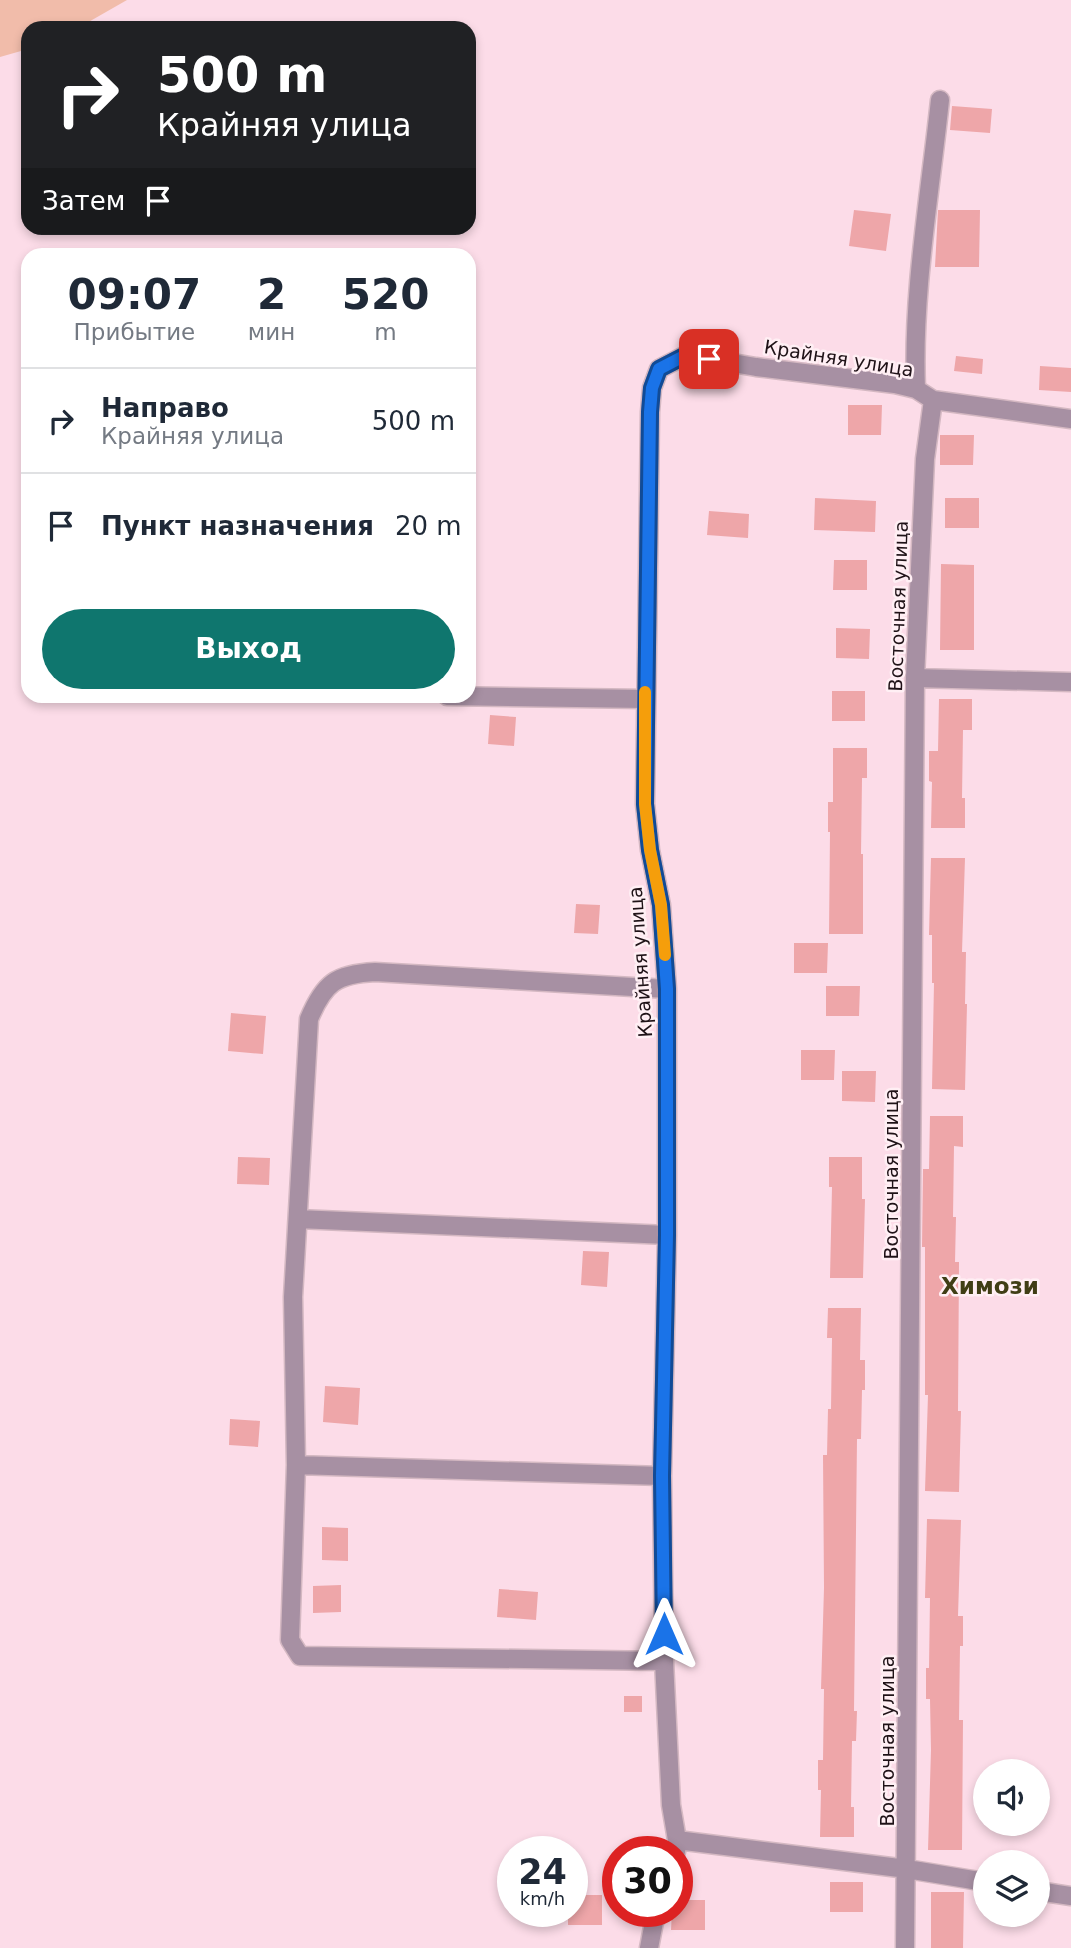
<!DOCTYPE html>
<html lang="ru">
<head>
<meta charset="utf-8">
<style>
	body { margin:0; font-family:"DejaVu Sans",sans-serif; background:#f6f6f7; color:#1f2937; height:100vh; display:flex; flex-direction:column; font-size:26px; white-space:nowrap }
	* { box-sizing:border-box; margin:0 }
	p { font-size:23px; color:#747a83 }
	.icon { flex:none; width:38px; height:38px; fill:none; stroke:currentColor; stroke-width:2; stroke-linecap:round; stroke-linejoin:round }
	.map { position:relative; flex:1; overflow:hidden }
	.sheet { position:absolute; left:21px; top:248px; width:455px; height:455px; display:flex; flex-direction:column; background:#fff; border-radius:21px; box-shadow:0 4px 10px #0003 }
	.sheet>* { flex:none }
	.hud { position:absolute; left:21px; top:21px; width:455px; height:214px; border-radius:21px; box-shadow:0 4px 10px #0003; background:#202124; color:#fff; overflow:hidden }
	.controls { position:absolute; left:973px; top:1759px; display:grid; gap:14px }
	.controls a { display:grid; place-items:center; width:77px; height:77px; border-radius:50%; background:#fff; box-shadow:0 4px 10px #0003; font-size:35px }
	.speed { position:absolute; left:497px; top:1836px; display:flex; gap:14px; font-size:35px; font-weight:700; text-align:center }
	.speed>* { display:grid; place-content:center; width:91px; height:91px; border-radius:50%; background:#fff; box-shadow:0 4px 10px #0003; line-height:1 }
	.speed small { font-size:18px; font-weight:400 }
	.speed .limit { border:10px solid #d22; background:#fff; color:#111 }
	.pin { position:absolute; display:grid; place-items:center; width:60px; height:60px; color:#fff; margin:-30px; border-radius:14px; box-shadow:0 4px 10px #0006 }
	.me { position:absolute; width:77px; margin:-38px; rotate:0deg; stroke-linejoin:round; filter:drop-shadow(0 0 5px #0008) }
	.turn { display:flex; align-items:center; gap:24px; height:147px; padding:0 21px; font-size:32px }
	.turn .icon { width:91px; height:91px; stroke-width:2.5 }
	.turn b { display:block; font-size:49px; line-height:60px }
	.then { display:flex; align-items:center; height:66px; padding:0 21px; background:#0003; gap:14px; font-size:26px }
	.eta { display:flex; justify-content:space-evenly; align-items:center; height:119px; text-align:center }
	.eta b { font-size:42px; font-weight:800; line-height:49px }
	.primary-button { display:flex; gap:14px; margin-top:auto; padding:14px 21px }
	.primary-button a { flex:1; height:80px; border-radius:42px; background:#0f766e; color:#fff; font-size:28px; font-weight:800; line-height:80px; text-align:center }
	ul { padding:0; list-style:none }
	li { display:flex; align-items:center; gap:21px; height:105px; padding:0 21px; border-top:2px solid #e0e1e3 }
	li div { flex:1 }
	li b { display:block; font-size:26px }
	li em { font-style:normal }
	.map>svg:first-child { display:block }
	.green { fill:#f1bcaa }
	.building { fill:#eea6a9 }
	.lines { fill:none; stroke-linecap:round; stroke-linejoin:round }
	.minor-casing { stroke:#d4b8c2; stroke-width:21 }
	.minor { stroke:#a790a3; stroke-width:18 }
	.route-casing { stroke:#114b97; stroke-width:18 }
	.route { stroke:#1a73e8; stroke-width:12 }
	.slow { stroke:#f59e0b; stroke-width:12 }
	.labels { text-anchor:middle; stroke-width:5; stroke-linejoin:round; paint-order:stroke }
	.street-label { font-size:19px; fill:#1f1217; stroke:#ffeff4 }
	.quarter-label { font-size:23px; font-weight:bold; fill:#403e15; stroke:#ffeff4 }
</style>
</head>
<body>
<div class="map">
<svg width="1071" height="1948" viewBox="0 0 1071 1948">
	<rect width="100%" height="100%" fill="#fcdce8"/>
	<path class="green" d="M0,0H127L78,28H28V49L0,57Z"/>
	<path class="building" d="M952,106L992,109L990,133L950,130Z
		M854,210L891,214L886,251L849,246Z
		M938,210H980L979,267H935Z
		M956,356L983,359L982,374L954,371Z
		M1040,366L1071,368V392L1039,390Z
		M848,405H882L881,435H848Z
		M940,435H974L973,465H940Z
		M815,498L876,501L875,532L814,530Z
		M945,498H979V528H945Z
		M709,511L749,514L748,538L707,535Z
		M834,560H867V590H833Z
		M941,564L974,565V650H940Z
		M836,628L870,629L869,659L836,658Z
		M832,691H865V721H832Z
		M939,699H972V730H963L962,798H965V828H931L932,782L929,781V751H938Z
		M490,715L516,717L514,746L488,744Z
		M833,748H867V778H862L861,854H863V934H829L830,832H828V802H833Z
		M931,858H965L962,952H966L965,1004H967L965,1090L932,1089L934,983H932V935H929Z
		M576,904L600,905L598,934L574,933Z
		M794,943H828L827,973H794Z
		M826,986H860L859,1016H826Z
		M231,1013L266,1016L263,1054L228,1051Z
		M801,1050H835L834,1080H801Z
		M842,1071H876L875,1102L842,1101Z
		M930,1116H963V1147L954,1146L953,1217H956L955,1262H959L958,1411H961L959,1492L925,1491L928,1395H925V1247H922L923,1169H929Z
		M238,1157L270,1158L269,1185L237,1184Z
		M829,1157H862V1199H865L863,1278H830L832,1187H829Z
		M583,1251L609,1252L607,1287L581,1285Z
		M828,1308H861L860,1360H865V1390H862L861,1439H857L854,1711H857L856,1741H852L851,1807H854V1837H820L821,1790H818V1760H823L824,1689H821L824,1588L823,1455H827L828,1409H831L832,1338H827Z
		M325,1386L360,1388L358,1425L323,1422Z
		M230,1419L260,1421L258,1447L229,1445Z
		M927,1519L961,1520L958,1616H963V1646H960L959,1720H963L962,1850H928L931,1750L930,1699H926V1668H929L930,1598H925Z
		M322,1527L348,1528V1561L322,1560Z
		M341,1585V1612L313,1613V1586Z
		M499,1589L538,1592L536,1620L497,1617Z
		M624,1696H642V1712H624Z
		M830,1882H863V1912H830Z
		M931,1892H964L963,1948H931Z
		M572,1895H602V1925H568V1911H572Z
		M677,1900H705V1930H671L672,1911H677Z"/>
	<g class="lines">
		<g class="minor-casing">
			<path id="minor" d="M916,389C912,295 930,194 940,100
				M915,678L1071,682
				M447,696L645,699
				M298,1219L667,1235
				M296,1465L662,1476
				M664,1661L300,1656L290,1640L296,1465L293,1297L309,1019C324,983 336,974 375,972L667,989
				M677,1840L907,1869L985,1882
				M676,1852L677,1840L671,1805L664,1661L662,1476L667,1235V989L661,905L650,850L645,804L650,412L652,388L659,369L686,355L756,367L895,384L916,389L933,400L1071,419
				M1038,1891L1071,1896
				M649,1948L654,1922L660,1911
				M905,1948L915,678L925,459L933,400"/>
		</g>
		<use href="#minor" class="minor"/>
	</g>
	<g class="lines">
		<g class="route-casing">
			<path id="route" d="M664,1634L662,1476L667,1235V989L661,905L650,850L645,804L650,412L652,388L659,369L686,355L709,359"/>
		</g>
		<use href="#route" class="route"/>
		<path class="slow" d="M645,692V804L650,850L661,905L665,955"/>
	</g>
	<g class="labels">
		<g class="street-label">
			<text transform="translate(839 358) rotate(9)" y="7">Крайняя улица</text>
			<text transform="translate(898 606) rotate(-88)" y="7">Восточная улица</text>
			<text transform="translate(640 962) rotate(-94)" y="7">Крайняя улица</text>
			<text transform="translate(891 1174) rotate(-90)" y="7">Восточная улица</text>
			<text transform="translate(887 1741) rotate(-90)" y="7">Восточная улица</text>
		</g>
		<g class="quarter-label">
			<text x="990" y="1294">Химози</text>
		</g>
	</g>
</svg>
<div class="controls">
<a><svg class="icon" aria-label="sound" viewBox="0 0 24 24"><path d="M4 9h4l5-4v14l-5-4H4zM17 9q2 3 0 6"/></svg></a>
<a><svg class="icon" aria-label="layers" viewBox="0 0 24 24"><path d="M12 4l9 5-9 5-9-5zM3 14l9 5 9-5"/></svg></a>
</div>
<div class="speed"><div>24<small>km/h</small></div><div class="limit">30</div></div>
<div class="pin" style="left:709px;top:359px;background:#d93025"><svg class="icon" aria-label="arrive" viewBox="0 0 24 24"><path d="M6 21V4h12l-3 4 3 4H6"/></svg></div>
<svg class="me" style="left:664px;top:1634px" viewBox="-20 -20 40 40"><path d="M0-17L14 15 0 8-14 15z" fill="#1a73e8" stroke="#fff" stroke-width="4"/></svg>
<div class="hud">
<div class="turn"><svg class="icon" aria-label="right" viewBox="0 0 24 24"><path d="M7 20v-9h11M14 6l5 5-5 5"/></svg><div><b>500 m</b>Крайняя улица</div></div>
<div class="then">Затем<svg class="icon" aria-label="arrive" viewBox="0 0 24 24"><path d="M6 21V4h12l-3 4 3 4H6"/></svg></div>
</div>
<section class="sheet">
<div class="eta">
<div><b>09:07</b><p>Прибытие</p></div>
<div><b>2</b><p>мин</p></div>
<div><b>520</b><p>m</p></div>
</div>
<ul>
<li><svg class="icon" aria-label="right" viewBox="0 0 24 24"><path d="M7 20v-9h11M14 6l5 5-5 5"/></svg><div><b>Направо</b><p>Крайняя улица</p></div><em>500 m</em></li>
<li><svg class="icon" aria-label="arrive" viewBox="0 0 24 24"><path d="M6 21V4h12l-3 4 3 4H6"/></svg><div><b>Пункт назначения</b></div><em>20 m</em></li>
</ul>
<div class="primary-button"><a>Выход</a></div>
</section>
</div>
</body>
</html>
